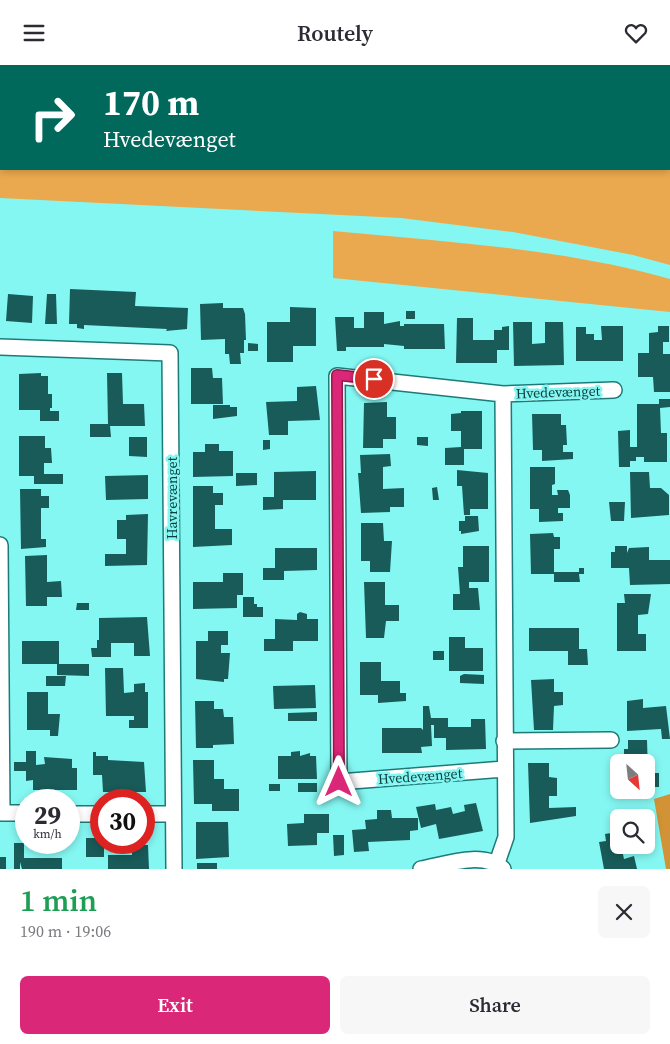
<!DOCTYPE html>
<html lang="en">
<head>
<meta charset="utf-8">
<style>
	body { margin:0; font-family:"Source Serif 4",serif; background:#f7f7f7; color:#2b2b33; height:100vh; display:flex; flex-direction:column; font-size:19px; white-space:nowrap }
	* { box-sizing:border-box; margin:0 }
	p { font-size:16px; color:#7c7c81 }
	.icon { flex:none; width:28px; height:28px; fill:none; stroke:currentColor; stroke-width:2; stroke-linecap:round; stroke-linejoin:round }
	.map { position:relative; height:804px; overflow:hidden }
	.panel { display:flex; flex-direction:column; background:#fff; flex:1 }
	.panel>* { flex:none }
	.guide { position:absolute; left:0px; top:0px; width:670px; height:105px; box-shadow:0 2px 8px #0003; background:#00695c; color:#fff; overflow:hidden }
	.needle { width:32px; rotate:153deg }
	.fabs { position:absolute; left:610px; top:689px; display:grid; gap:10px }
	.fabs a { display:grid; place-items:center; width:45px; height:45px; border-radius:8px; background:#fff; box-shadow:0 2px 8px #0003; font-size:25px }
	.speed { position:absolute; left:15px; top:724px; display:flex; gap:10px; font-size:25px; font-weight:700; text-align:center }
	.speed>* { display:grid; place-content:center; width:65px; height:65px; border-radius:50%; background:#fff; box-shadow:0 2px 8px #0003; line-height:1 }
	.speed small { font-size:12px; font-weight:400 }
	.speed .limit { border:8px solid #d22; background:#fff; color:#111 }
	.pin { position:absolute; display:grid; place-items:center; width:42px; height:42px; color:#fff; margin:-21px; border:2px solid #fff; border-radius:50%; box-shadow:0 1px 5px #0007 }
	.me { position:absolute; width:55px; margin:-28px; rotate:0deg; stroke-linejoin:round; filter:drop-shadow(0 0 4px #0008) }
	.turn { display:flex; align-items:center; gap:18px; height:105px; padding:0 20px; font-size:22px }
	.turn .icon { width:65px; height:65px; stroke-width:2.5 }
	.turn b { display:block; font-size:35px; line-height:42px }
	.round { display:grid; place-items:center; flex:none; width:52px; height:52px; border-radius:8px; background:#f7f7f7 }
	.overview { display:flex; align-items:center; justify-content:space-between; height:85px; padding:0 20px }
	h1 { font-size:30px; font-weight:600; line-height:38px; color:#1e9e55 }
	.cta { display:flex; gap:10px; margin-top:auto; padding:10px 20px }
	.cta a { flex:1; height:58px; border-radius:8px; background:#db2777; color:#fff; font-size:20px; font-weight:600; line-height:58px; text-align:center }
	.cta a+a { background:#f7f7f7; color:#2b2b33 }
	header { display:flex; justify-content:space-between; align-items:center; height:65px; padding:0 20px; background:#fff; font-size:22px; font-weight:600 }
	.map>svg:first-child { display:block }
	.green { fill:#eba94f }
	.forest { fill:#d29236 }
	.building { fill:#185b59 }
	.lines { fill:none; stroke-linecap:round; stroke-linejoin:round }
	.minor-casing { stroke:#1c7b79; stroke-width:18 }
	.minor { stroke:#fff; stroke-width:15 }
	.route-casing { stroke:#8e194d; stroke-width:12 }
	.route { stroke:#db2777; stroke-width:9 }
	.labels { text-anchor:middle; stroke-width:5; stroke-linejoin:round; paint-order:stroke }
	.street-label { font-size:14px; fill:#0b3f3e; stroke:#85f7f2 }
</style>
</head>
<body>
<header><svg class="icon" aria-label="menu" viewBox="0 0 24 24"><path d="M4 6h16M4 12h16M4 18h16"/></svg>Routely<svg class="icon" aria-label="heart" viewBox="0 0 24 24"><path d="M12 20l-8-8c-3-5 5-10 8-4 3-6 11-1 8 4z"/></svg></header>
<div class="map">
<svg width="670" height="804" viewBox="0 0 670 804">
	<rect width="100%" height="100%" fill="#85f7f2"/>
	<path class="green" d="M0,0L102,1H1V104H669V1H202L670,0V200L633,190L513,167L401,153L0,133Z
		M333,166C446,177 561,183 670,214V247L333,213Z"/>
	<path class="forest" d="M670,729V804H666L654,734Z"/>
	<path class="building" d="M70,224L136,227L135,241L188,243L187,264L166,266L167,264L84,260V264L77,263V259H69Z
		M8,229L33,231L32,258L6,256Z
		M47,229H56L57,259H45Z
		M223,238V243H243L245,249L246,275H244V288H240L241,299H230L229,289H225V274L201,275L200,239Z
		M290,242L316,243V281H293V297H267V257H290Z
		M406,246H415V254H406Z
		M364,247H384V259L400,256V261H404V259H444L445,284H404V281L384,279V282H346V286H337L335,252H354V263H364Z
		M457,253H473V275H494V265H502V262L509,261V285H497V298H456Z
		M513,257H532V279L545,278V257H563L564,300L514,301Z
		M601,261H623V296H576V262H586V269H594V275H602Z
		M658,261H669V277H663V289H670V327H654L653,312H638V288H649V268L658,267Z
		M248,278L258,279V286H248Z
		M191,303H212L213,313H222L223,339H191Z
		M41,308V311H48V329H52V343H50V346H59V356H40V345H19V309Z
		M107,308H122L123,339H144L145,361H110L111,372H90V359H108Z
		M316,321L320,355L288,356V370H269L266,337L297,336V322Z
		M659,334H670V342L660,343L661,368H667V397H644V392H636V396H630V402H619L618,366L630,365V382H637V339H659Z
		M387,337V352H396V374H383V383H363L364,338Z
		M213,340H230V342H237V351L213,354Z
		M461,346H482V384H464V400H445V383L461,382V366H451V349L461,348Z
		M532,349H561V360H566L567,380H563V387H573V394L542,396V385H533Z
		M19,371H45V383H51L52,398H44V409H63V419H34V411H19Z
		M129,372H147V392L129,391Z
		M417,372H428V381L417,380Z
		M263,375H270V384L263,385Z
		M205,379H219V386H233V411L193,412V387H205Z
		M390,389L391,401L383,402V424L404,423V442H390V447L361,448L358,408H361L360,390Z
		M530,402H555V419L552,420V430H558L557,425H568L570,430V443H558V448H563V456L539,457V444H530Z
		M457,405L488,408V444H470V450H464L462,421H457Z
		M316,406V435H283V444L263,445V432H274V407Z
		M630,407H649L650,423H661L669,430V450L631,453Z
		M236,408H257V420L236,421Z
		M148,410V434L106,435L105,411Z
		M193,421H213V428H223V440H215V464H232V480L193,482Z
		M437,422L439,435H433L432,423Z
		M20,424H41V431H49V443H41V474H46V482L21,484Z
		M609,437H625L624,456H611Z
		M148,449L147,500L105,501V489H126V474H117V455H126V450Z
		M465,451H478L479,466L461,469V466H459V456H465Z
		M361,458H383L384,476H392L390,507H370V496H361Z
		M553,468L554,472H560V484H554V507H579V503H584V509H579L580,517H554V509H531L530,469Z
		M463,481H489V517H469V523H478L480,545H453V529H460L458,502H463Z
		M615,481H627V488L629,483L649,482V495H670V519L630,520L629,503H611V487H615Z
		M275,483H317V505L284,506V515H263V503H275Z
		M47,490V517L61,516L62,532H47V541H26L25,491Z
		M223,508H243V530H237V543L193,544V517H223Z
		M364,517H385V540H399V556H386L384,573H366Z
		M624,529H651L648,549L638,550V569H646V586H617V538H625Z
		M243,532H254V539H257V542H263V552H243Z
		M77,538H89V545H76Z
		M300,547L307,549V554H318V576H293V586H264V574H275V554L297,555V549Z
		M147,552L150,591H134V578H111V592H92L91,583H97V575H99V553Z
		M529,563H579V584H587L588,600H568V586H529Z
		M208,566H228V580H221V588H230L228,614H224V617L196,614V576H208Z
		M449,572H465V583H483V606H449Z
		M22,576H59V599H89V611L57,610V599H22Z
		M433,586H444V595H433Z
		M360,597H381V616H400V628H406V636L378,638V630H360Z
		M105,603H123L124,628L134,627V619L145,618V627H148V663H129V655H134V651H106Z
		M464,609L484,610V619L460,618V611Z
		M46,611H66L65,621H46Z
		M554,614V627H563V640L554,641L553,665H534L531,615Z
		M315,620L316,643L274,644L273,621Z
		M27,627H48V649H60L58,671H50V665H27Z
		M643,634V643L666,641L670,674H662L661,664L627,666V636Z
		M195,636H214V644H223L224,652H233L234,679L213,680V683H196Z
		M423,641H429L431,653H448V662H471V654H485L486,684L446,685V673H434V660H431L432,681L421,682L422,688H382V663H421L423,665Z
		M317,647V656H288V648Z
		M628,675H647L648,708H659V722H646V698H624V684H628Z
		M26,686H36V700L45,699L44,692L72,694V703H77V725H33V715L26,716V706H14V697H26Z
		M300,686V691L310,688V691H316L317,714H278V691H291V687Z
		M93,687H96V691H108V695L144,697L146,727H103L102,710H93Z
		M193,695H214V714H224V724H239V746H212V739H194Z
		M528,698H549V712L557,713V731H549V743L576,742V751L530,758Z
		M298,718H317V727H298Z
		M269,719H280V726H269Z
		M625,725H648V734H625Z
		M476,738L483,766L439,774L436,759L421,763L416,742L435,739L436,745L451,742L453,749L465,746L464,740Z
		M377,745H391L392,753H418V765L410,766V775L368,777L369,786L354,787L352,765L366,764L365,755L377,754Z
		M304,749H329V768H317V780L288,781L287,759L304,758Z
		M196,757H228L229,792L196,794Z
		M617,767L619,780H621L624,794L634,791L637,804H604L599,777L606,776L605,769Z
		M333,770H344V790L334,791Z
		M86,773H101V778H104V792H86Z
		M14,778H24V793H62V804H22L20,797V804H14Z
		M131,780H148L149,804H108V790H132Z
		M0,792H6V804H0Z
		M197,798H217V804H197Z"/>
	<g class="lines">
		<g class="minor-casing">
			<path id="minor" d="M0,282L170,288L174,804
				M503,329L614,325
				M0,480L2,748H26
				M504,676L611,675
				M69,749H101
				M144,749H173
				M497,798L506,772L503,329L337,311L339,717L504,704
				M421,804C444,800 483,785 503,804"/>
		</g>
		<use href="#minor" class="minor"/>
	</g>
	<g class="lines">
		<g class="route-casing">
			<path id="route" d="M339,717L337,310L374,314"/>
		</g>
		<use href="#route" class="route"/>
	</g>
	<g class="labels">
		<g class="street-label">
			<text transform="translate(558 327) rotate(-2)" y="5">Hvedevænget</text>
			<text transform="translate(172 433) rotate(-90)" y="5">Havrevænget</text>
			<text transform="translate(420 711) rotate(-4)" y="5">Hvedevænget</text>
		</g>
	</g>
</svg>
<div class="fabs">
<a><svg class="needle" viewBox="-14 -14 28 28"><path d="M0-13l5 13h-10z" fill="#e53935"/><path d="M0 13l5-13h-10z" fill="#7c7c81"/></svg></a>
<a><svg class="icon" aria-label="search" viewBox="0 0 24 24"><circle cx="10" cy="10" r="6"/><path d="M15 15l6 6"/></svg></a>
</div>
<div class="speed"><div>29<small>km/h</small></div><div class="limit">30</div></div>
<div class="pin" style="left:374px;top:314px;background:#d93025"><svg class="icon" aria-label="arrive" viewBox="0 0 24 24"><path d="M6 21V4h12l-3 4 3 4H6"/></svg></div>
<svg class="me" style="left:339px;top:717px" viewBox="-20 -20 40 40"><path d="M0-17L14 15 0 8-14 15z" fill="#db2777" stroke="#fff" stroke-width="4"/></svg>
<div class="guide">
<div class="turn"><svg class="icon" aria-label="right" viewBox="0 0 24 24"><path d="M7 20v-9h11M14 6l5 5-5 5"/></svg><div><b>170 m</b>Hvedevænget</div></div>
</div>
</div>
<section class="panel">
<div class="overview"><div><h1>1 min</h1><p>190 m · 19:06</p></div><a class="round"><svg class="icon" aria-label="close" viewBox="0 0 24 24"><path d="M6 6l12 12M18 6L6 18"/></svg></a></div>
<div class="cta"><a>Exit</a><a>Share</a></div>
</section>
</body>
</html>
